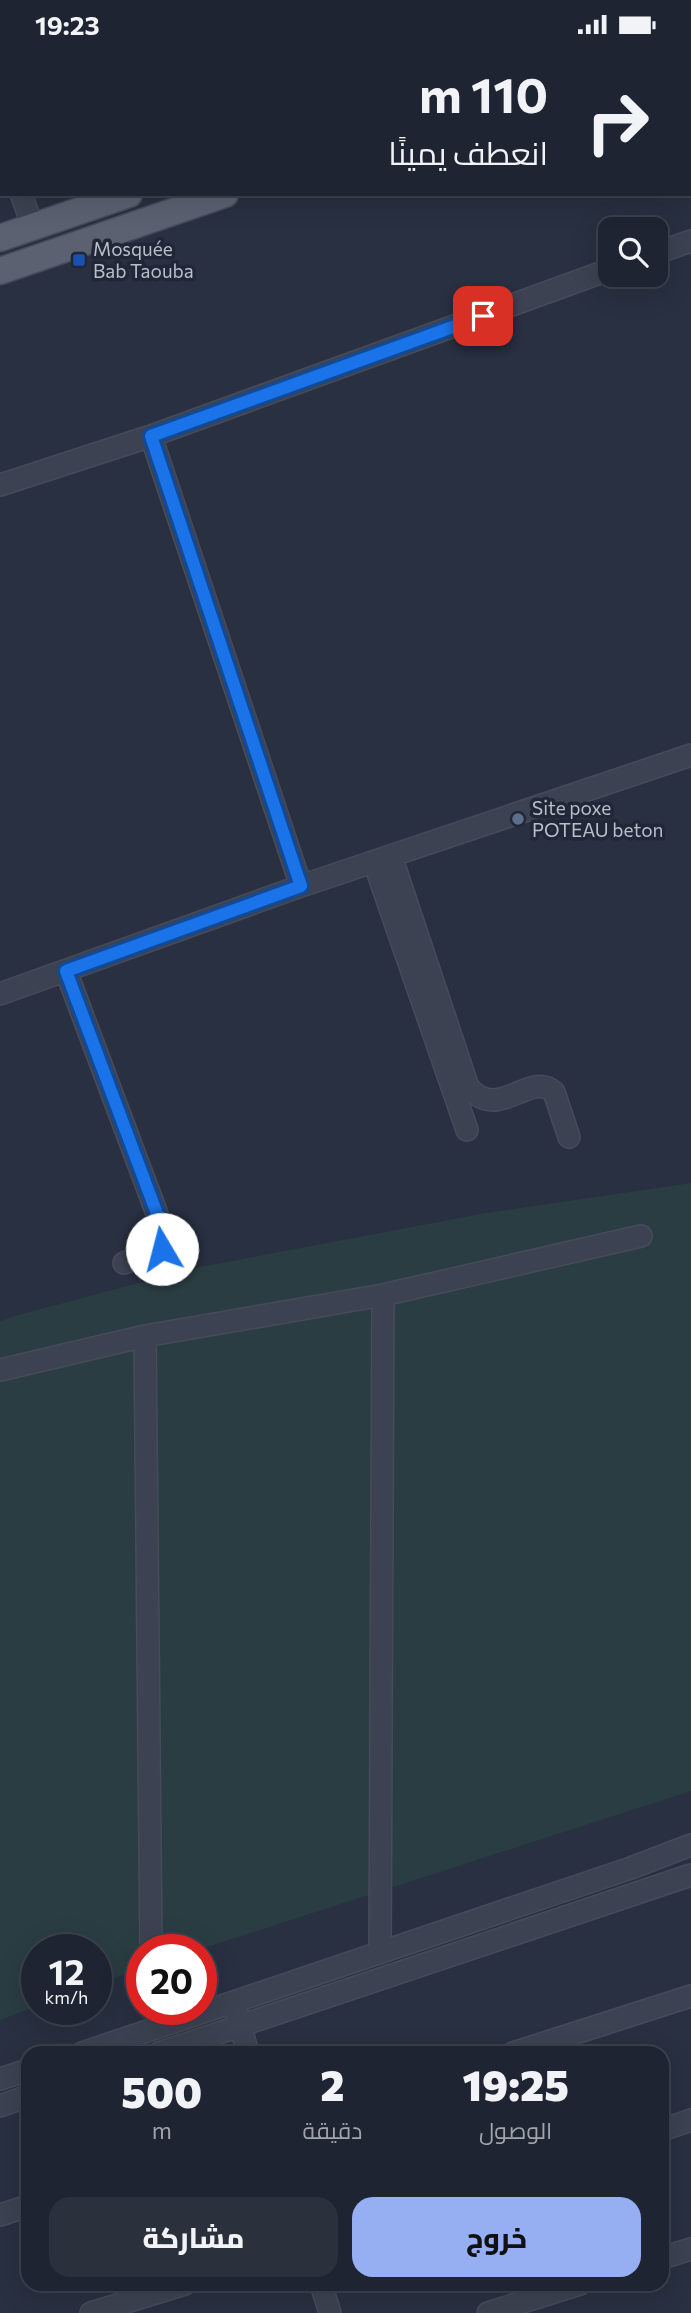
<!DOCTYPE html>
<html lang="ar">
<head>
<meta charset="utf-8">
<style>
	body { margin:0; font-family:Commissioner,Cairo,sans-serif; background:#2b303d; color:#f1f3f6; direction:rtl; height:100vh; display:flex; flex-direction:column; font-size:26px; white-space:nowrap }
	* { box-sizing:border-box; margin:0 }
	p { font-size:23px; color:#a1a4ab }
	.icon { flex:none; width:38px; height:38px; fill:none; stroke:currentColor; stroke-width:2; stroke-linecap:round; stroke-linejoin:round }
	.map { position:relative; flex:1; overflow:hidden; direction:ltr }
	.sheet { position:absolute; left:21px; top:1997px; width:648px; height:245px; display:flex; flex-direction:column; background:#1e2431; border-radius:21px; box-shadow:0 7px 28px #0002,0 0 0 2px #3c414d; direction:rtl }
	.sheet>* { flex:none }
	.banner { position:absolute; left:0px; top:0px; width:691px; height:147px; box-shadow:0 7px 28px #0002,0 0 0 2px #3c414d; direction:rtl; background:#1e2431; color:#f1f3f6; overflow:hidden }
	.tools { position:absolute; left:598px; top:168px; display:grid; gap:14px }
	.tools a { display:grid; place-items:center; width:70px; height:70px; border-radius:14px; background:#1e2431; box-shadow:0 7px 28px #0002,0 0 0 2px #3c414d; font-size:35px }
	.speed { position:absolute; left:21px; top:1885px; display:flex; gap:14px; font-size:35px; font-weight:700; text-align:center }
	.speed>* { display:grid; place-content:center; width:91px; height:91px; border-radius:50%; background:#1e2431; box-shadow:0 7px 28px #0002,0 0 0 2px #3c414d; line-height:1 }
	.speed small { font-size:18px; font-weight:400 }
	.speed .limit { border:10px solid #d22; background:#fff; color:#111 }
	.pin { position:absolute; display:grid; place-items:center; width:60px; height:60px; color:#fff; margin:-30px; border-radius:14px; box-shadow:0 4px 10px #0006 }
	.me { position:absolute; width:77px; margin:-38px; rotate:352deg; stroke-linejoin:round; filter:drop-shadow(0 0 5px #0008) }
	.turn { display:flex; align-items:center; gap:24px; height:147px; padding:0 28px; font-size:32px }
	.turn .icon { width:91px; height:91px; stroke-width:2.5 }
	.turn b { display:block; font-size:49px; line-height:60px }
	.eta { display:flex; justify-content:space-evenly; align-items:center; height:119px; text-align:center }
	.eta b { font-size:42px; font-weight:800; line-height:49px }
	.button { display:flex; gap:14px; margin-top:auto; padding:14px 28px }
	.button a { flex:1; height:80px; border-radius:21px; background:#96aff3; color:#111; font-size:28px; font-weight:800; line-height:80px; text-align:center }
	.button a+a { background:#2b303d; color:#f1f3f6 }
	.status { display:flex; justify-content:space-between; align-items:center; height:49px; padding:0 35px; background:#1e2431; direction:ltr }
	.status svg { height:19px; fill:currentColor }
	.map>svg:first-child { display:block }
	.green { fill:#2a3d42 }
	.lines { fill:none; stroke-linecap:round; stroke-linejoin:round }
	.minor-casing { stroke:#464b5b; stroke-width:24 }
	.major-casing { stroke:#464b5b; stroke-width:29 }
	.minor { stroke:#3c4251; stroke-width:21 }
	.major { stroke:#5b6171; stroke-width:26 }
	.route-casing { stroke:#114b97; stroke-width:18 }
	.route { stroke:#1a73e8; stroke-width:12 }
	.transit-dot { fill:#1a4fb4; stroke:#212737; stroke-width:2.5 }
	.service-dot { fill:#5c6f8a; stroke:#212737; stroke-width:2.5 }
	.labels { text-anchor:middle; stroke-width:7; stroke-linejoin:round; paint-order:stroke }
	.poi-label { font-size:19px; fill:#b9becb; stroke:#212737; text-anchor:start }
</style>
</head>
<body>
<div class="status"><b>19:23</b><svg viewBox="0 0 49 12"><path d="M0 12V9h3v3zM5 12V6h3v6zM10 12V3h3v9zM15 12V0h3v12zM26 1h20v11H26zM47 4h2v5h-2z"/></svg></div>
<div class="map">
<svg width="691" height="2264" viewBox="0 0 691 2264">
	<rect width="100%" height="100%" fill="#283041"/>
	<path class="green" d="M691,1134V1742L201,1900H142V1920L96,1935V1900H37V1957L0,1971V1273L11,1268L195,1219L486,1164Z"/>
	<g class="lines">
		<g class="minor-casing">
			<path id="minor" d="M45,0L46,2
				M123,0L124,2
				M229,0L230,2
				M331,0V2
				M407,0V2
				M488,0V2
				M19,2L24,0
				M260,2L265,0
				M0,8H2
				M0,88L2,93
				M21,145L33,178
				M656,204L691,192
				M151,387L301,837
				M0,436L151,387L611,220
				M391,807L468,1038C499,1074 530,1021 554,1043L569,1088
				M374,813L467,1081
				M66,922L156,1162L162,1186V1200L124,1214
				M0,945L301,837L691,706
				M145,1287L151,1900
				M0,1321L145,1287L383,1246L641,1187
				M380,1904L383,1246
				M237,1965L248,2004
				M82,2004L631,1819L691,1796
				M159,2004L691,1826
				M513,2004L691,1947
				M0,2030L28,2021
				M0,2057L28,2047
				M662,2081L691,2071
				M0,2166L28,2157
				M662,2209L691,2200
				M321,2235L330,2264
				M91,2264L185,2235
				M488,2264L580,2235"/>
		</g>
		<g class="major-casing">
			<path id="major" d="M550,2L554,0
				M651,2L656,0
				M0,189L129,145
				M0,222L225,145"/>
		</g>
		<use href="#minor" class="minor"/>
		<use href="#major" class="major"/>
	</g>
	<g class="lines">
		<g class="route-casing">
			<path id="route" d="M162,1200V1186L156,1162L66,922L301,837L151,387L483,267"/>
		</g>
		<use href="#route" class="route"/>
	</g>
	<rect class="transit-dot" x="72" y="204" width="14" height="14" rx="3.5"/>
	<circle class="service-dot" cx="518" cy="770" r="7"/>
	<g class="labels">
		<g class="poi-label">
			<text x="93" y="207">Mosquée<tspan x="93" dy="22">Bab Taouba</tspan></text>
			<text x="532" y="766">Site poxe<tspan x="532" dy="22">POTEAU beton</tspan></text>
		</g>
	</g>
</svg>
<div class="tools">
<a><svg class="icon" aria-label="search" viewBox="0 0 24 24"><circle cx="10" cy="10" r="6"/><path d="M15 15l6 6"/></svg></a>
</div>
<div class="speed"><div>12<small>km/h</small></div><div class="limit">20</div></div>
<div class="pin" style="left:483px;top:267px;background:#d93025"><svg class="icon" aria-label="arrive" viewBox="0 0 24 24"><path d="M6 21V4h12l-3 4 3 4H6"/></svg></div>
<svg class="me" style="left:162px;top:1200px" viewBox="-20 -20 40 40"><circle r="19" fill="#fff"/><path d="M0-13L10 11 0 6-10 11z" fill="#1a73e8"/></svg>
<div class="banner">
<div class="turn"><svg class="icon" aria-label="right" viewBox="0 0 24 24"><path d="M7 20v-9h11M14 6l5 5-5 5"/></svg><div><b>110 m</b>انعطف يمينًا</div></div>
</div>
<section class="sheet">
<div class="eta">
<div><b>19:25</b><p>الوصول</p></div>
<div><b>2</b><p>دقيقة</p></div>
<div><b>500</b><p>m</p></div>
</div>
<div class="button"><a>خروج</a><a>مشاركة</a></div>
</section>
</div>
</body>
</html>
